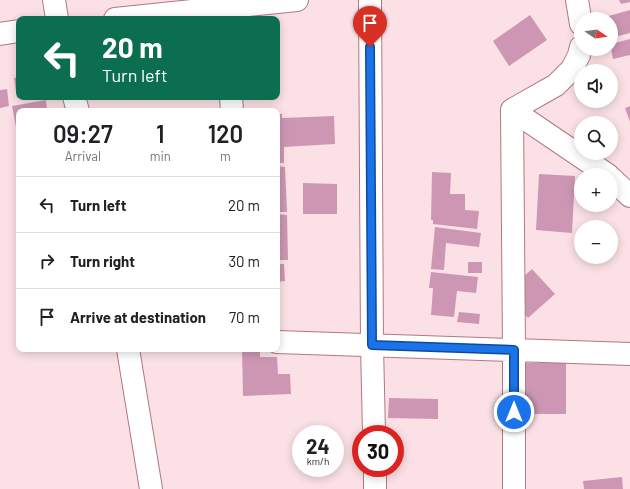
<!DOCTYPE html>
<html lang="en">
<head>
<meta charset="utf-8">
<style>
	body { margin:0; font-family:Barlow,sans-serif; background:#f6f6f6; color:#202124; height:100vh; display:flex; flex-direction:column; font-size:15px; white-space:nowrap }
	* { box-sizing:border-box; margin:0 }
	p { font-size:13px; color:#757577 }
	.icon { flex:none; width:22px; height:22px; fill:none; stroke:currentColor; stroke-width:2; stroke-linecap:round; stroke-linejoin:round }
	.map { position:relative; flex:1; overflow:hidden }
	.drawer { position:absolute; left:16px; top:108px; width:264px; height:244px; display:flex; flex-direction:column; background:#fff; border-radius:8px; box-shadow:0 2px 10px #0003 }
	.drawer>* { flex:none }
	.banner { position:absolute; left:16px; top:16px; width:264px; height:84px; border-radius:8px; box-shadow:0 2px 10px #0003; background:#0b6e4f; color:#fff; overflow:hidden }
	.needle { width:26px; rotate:103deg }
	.tools { position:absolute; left:574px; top:12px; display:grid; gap:8px }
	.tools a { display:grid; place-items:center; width:44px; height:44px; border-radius:50%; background:#fff; box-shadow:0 2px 10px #0003; font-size:20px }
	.speed { position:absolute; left:292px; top:425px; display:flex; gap:8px; font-size:20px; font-weight:700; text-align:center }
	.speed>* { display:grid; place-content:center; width:52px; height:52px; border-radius:50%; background:#fff; box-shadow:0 2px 10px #0003; line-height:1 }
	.speed small { font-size:10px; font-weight:400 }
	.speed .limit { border:6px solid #d22; background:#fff; color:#111 }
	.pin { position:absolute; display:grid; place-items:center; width:34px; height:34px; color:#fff; margin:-41px -17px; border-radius:50% 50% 50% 0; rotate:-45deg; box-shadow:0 0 4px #0007 }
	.pin .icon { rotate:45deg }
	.me { position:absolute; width:44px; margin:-22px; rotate:0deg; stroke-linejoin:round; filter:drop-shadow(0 0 3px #0008) }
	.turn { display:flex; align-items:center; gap:14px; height:84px; padding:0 20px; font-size:18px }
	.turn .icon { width:52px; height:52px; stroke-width:2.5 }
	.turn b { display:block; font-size:28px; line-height:34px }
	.eta { display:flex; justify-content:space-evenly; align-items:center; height:68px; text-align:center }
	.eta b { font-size:24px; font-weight:600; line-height:28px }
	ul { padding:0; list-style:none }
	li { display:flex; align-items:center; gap:12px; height:56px; padding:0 20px; border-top:1px solid #e0e0e0 }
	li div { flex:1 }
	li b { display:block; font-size:15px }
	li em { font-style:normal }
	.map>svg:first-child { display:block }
	.building { fill:#cd97b3 }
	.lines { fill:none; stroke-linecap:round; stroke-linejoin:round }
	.minor-casing { stroke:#b17883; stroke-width:24 }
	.tertiary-casing { stroke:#b17883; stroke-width:24 }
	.minor { stroke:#fff; stroke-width:22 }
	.tertiary { stroke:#fff; stroke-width:22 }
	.route-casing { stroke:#114b97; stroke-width:10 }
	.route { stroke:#1a73e8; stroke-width:7 }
</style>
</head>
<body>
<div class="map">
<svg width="630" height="489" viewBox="0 0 630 489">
	<rect width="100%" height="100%" fill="#fbe1e5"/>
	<path class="building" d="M619,0H630V2L621,4Z
		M630,10V33L611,38V19H606L605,17Z
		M530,15L547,40L509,66L493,41Z
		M630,39V55L613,59L611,49V44Z
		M19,77V98H17L14,78Z
		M7,89L9,106L0,108V90Z
		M46,100L47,111H19V132H17L12,106Z
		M630,106V122L625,108Z
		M277,114H282V118L334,116L335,144L284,147V163H277Z
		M277,166L285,167L287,212H277Z
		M432,172L451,173L450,194H465V210L479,211L477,229L433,224V220H431Z
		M539,174L575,176L572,233L536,230Z
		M303,183L337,184V214H303Z
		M277,214L287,215L288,260H277Z
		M435,227L481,233L479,247L446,243L444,270L431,269Z
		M468,262H482V273H468Z
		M277,264H284L285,281L277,282Z
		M532,269L555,294L528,318L505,293Z
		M431,272L478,277L476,293L457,291L454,317L431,315L433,288H429Z
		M459,312L480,314L479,324L457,322Z
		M242,349H260V357H277L278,374H290L291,394L243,396Z
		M521,363H566V414H521Z
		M389,398L438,399V419L388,418Z
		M622,477L623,489H584L583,481Z"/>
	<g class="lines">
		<g class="minor-casing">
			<path id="minor" d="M370,0L372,345L374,434
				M577,0L581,24
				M115,19L297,0
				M0,34L19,31
				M231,97L232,111
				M512,110L608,175
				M611,178L630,196
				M277,342L630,354
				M375,468V489
				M514,489V350L512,110L556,85L572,69L579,55L581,47"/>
		</g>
		<g class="tertiary-casing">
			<path id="tertiary" d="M54,0L57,19
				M74,97L78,111
				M128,349L151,489"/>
		</g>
		<use href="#minor" class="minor"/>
		<use href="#tertiary" class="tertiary"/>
	</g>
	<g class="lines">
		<g class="route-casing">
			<path id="route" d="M370,47L372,345L514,350V412"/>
		</g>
		<use href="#route" class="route"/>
	</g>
</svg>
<div class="tools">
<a><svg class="needle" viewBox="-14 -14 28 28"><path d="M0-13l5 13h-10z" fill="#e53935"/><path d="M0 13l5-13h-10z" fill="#757577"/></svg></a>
<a><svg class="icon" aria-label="sound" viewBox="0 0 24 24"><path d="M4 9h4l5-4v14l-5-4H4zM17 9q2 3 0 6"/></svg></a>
<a><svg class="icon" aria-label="search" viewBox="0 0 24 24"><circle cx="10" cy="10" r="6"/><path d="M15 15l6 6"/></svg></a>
<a>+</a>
<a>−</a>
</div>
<div class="speed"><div>24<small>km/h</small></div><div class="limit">30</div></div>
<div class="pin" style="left:370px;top:47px;background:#d93025"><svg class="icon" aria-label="arrive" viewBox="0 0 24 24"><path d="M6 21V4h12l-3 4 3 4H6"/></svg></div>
<svg class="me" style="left:514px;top:412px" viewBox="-20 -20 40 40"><circle r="17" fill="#1a73e8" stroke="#fff" stroke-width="3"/><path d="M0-11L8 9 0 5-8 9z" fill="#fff"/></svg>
<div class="banner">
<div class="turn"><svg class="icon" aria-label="left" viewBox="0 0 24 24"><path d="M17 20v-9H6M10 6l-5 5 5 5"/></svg><div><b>20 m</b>Turn left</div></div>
</div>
<section class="drawer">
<div class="eta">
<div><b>09:27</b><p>Arrival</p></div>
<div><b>1</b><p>min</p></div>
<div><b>120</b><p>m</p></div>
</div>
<ul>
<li><svg class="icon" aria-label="left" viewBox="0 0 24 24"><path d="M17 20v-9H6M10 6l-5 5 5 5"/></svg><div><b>Turn left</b></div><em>20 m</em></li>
<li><svg class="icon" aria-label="right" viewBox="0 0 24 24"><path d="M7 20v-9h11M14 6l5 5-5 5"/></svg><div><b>Turn right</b></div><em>30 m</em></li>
<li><svg class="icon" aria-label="arrive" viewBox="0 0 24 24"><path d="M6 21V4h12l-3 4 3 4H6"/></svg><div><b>Arrive at destination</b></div><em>70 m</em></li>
</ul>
</section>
</div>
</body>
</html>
